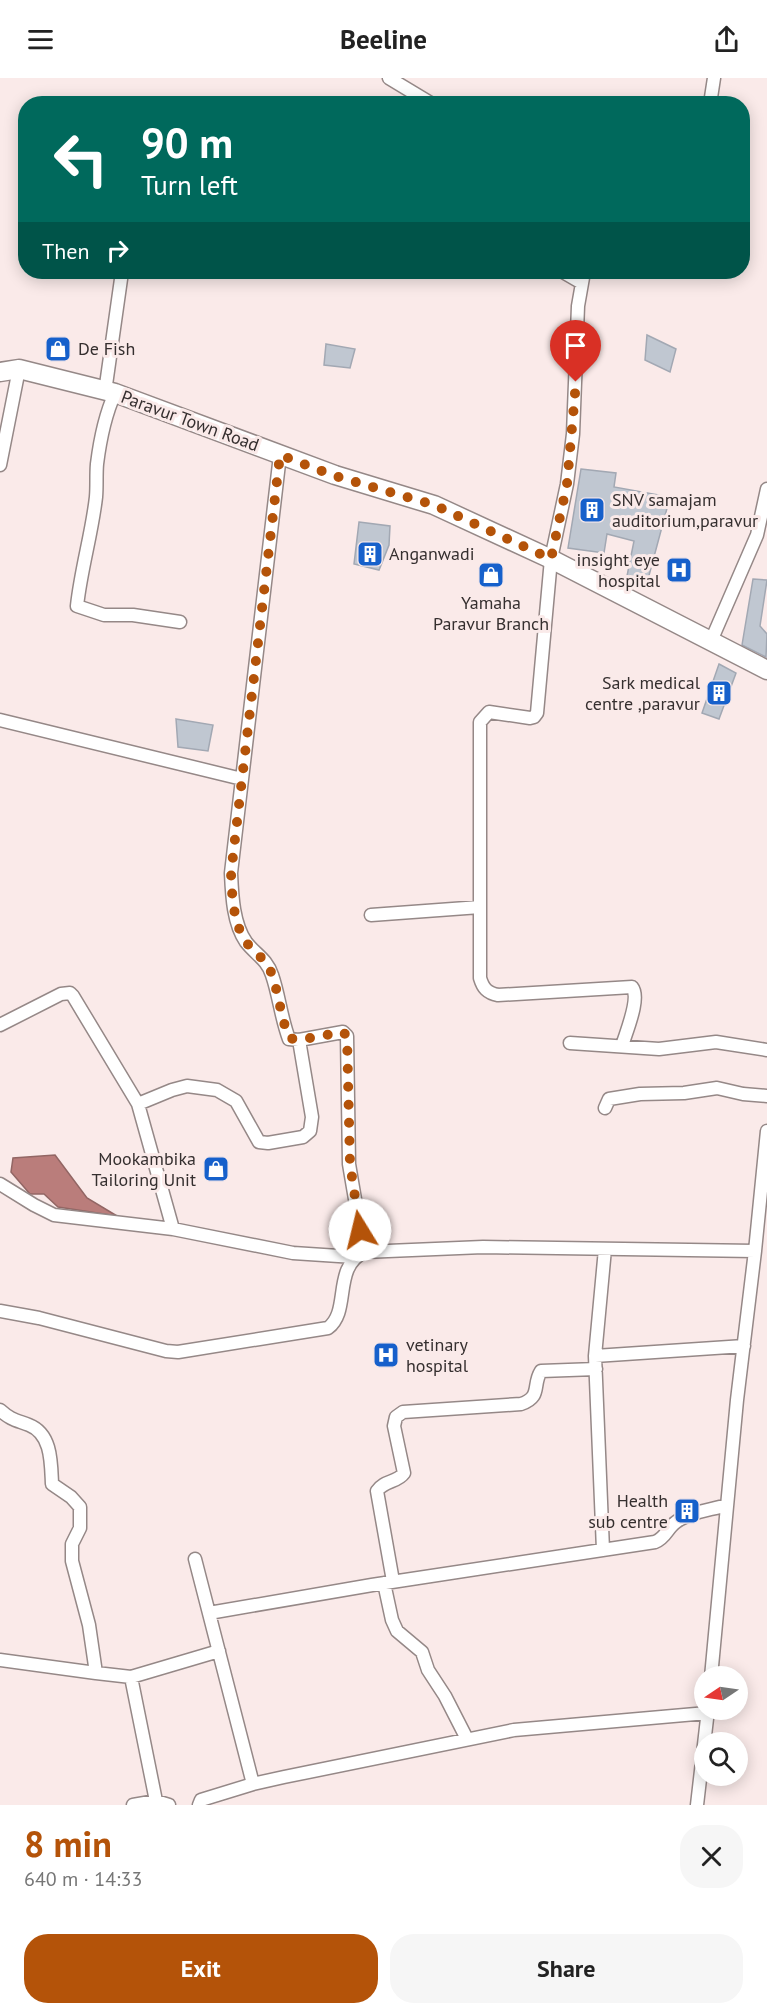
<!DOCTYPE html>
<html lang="en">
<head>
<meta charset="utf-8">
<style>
	body { margin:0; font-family:"PT Sans",sans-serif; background:#f6f6f6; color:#222; height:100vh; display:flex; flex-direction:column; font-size:22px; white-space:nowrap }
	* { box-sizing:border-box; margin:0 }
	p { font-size:20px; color:#767676 }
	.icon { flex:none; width:33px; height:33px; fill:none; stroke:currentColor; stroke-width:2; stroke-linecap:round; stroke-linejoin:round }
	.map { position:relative; height:1727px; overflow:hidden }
	.drawer { display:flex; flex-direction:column; background:#fff; flex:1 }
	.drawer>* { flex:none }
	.banner { position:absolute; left:18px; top:18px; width:732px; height:183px; border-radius:24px; box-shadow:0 3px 15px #0003; background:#00695c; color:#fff; overflow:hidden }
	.needle { width:39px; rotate:257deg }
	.controls { position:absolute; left:694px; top:1588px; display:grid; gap:12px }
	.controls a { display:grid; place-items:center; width:54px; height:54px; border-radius:50%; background:#fff; box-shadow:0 3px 15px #0003; font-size:30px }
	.pin { position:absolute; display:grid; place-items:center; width:51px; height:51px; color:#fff; margin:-62px -26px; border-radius:50% 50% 50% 0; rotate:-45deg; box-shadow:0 0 6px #0007 }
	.pin .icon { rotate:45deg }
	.me { position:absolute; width:66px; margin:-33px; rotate:351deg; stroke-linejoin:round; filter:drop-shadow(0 0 4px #0008) }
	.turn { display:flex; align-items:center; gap:21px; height:126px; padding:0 24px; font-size:27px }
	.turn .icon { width:78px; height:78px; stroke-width:2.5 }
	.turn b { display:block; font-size:42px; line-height:51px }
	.then { display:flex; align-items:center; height:57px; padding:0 24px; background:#0003; gap:12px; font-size:22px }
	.round { display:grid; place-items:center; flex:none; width:63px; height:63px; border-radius:24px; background:#f6f6f6 }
	.head { display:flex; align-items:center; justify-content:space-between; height:102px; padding:0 24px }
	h1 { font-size:36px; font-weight:600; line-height:45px; color:#b45309 }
	.cta { display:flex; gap:12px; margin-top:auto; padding:12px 24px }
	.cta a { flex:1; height:69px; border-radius:24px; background:#b45309; color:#fff; font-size:24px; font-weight:600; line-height:69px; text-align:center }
	.cta a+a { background:#f6f6f6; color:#222 }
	header { display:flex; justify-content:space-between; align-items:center; height:78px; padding:0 24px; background:#fff; font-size:27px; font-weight:600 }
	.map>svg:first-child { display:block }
	.water { fill:#ba7d7b; stroke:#926664; stroke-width:1.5 }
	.building { fill:#c0c7d1; stroke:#a2a8b3; stroke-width:1.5 }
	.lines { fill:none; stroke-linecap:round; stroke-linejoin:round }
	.street-casing { stroke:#958887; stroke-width:15 }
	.secondary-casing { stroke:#958887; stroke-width:21 }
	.street { stroke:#fff; stroke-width:12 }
	.secondary { stroke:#fff; stroke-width:18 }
	.route { stroke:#b45309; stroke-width:10; stroke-dasharray:0 18 }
	.labels { text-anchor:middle; stroke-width:6; stroke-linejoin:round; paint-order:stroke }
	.poi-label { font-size:18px; fill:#352f2f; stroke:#faeae9; text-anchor:start }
	.street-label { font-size:18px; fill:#352f2f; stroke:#faeae9 }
</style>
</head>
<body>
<header><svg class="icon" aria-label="menu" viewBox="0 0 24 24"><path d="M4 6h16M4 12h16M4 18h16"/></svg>Beeline<svg class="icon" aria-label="share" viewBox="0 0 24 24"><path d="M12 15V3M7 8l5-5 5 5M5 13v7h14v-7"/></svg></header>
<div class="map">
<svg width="767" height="1727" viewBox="0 0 767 1727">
	<rect width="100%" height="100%" fill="#faeae9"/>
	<path class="water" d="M55,1077L87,1120L117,1138L58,1129L44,1116H30L11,1094L13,1080Z"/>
	<path class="building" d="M647,257L676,271L670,294L645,282Z
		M326,266L355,271L350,290L324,287Z
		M581,391L616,395L614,409L670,419L647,505L627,498L634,463L607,456L604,475L568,470Z
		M359,444L390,448L389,467L379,492L354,486Z
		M753,501L767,502L760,548L767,556L766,579L742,567Z
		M719,586L736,595L719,641L702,635Z
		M176,641L213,647L208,673L178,669Z"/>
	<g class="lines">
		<g class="street-casing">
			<path id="street" d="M389,0L432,26
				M710,26L714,0
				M563,194L582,205
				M584,194L578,228L573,356L567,406L551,481L537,635L534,639L530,640L489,634L480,644V900C483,910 487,915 498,917L632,909C641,920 626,954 622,968
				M105,314L122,194
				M115,315C105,337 100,362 97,386C96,397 97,408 96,419C92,455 81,491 77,528L104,537H133L180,544
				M280,377L231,795C232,817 233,845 246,864C255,876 267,881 272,897C279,917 281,940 289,961L299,962L343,954L347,958L349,1086L364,1174
				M0,387L19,291
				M711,563L757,457L767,411
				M0,642L242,701
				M371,837L480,829
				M0,947L61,916L70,915L73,918L138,1026L173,1151
				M570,965L659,971L716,964L767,972
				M138,1026L172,1012L187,1008L217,1012L236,1023L259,1064L268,1065L303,1059L310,1053L312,1039L299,962
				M605,1030L609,1021L640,1016L684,1015L717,1010L743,1016L767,1018
				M0,1106L34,1127L54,1137L173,1151L293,1175L354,1179
				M0,1233L39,1240L166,1273L178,1274L328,1250C351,1233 332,1190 364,1174L483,1169L755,1173L767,1053
				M595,1278L744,1268
				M0,1332C11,1342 16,1342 29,1347C52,1356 51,1385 52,1406L71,1419L80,1429V1450L72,1466V1483L89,1547L96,1595L131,1599L156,1723L133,1727
				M603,1472L595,1278L605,1171
				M195,1481L253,1706
				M393,1503L377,1413C384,1402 397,1405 404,1395L394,1348L396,1339L403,1334L521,1326C542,1319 532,1307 541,1293L596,1291
				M384,1505L392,1542L397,1553L422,1574L428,1592L445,1618L467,1661
				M209,1535L372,1507L655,1464C666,1460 667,1450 676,1444C689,1434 711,1432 727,1427
				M0,1582L96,1595
				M131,1599L219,1573
				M711,1599L737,1322L755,1173
				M156,1723L169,1727
				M199,1727L201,1722L253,1706L284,1699L514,1652L707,1635
				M697,1727L708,1632"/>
		</g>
		<g class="secondary-casing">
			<path id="secondary" d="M0,294L19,291L115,315L335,397L434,427L551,481L767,592"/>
		</g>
		<use href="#street" class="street"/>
		<use href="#secondary" class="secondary"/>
	</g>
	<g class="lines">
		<path class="route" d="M360,1152L350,1086L347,958L343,954L299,962L289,960C281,940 279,917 272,897C267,881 255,876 246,864C233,845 232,817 231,795L280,377L335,398L434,427L551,481L567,406L576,304"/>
	</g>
	<defs>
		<g id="shop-square" transform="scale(1.35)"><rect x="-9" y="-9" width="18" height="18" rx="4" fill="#1660cb" stroke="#faeae9"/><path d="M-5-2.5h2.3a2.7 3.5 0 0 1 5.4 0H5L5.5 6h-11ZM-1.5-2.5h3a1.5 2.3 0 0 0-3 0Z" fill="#fff"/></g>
		<g id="building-square" transform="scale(1.35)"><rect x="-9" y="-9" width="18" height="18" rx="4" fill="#1660cb" stroke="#faeae9"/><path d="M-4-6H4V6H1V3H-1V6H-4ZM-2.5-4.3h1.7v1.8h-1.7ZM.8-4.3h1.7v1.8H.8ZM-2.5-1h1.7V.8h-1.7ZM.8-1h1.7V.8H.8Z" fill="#fff"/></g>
		<g id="hospital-square" transform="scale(1.35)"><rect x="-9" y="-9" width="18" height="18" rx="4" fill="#1660cb" stroke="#faeae9"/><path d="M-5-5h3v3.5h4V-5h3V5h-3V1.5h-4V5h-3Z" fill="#fff"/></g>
	</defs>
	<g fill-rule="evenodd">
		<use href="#shop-square" x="58" y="271"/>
		<use href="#building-square" x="592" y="432"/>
		<use href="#building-square" x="370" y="476"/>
		<use href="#hospital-square" x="679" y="492"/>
		<use href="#shop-square" x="491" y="497"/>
		<use href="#building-square" x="719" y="615"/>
		<use href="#shop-square" x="216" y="1091"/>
		<use href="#hospital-square" x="386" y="1277"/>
		<use href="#building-square" x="687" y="1433"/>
	</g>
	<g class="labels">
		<g class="poi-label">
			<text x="78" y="277">De Fish</text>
			<text x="612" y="428">SNV samajam<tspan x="612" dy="21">auditorium,paravur</tspan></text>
			<text x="389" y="482">Anganwadi</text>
			<text x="660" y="488" text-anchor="end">insight eye<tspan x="660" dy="21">hospital</tspan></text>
			<text x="491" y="531" text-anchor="middle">Yamaha<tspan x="491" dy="21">Paravur Branch</tspan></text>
			<text x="700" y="611" text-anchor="end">Sark medical<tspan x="700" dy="21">centre ,paravur</tspan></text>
			<text x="196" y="1087" text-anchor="end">Mookambika<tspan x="196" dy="21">Tailoring Unit</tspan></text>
			<text x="406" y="1273">vetinary<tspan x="406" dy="21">hospital</tspan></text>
			<text x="668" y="1429" text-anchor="end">Health<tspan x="668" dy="21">sub centre</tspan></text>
		</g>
		<g class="street-label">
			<text transform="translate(190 343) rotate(20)" y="6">Paravur Town Road</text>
		</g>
	</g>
</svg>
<div class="controls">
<a><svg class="needle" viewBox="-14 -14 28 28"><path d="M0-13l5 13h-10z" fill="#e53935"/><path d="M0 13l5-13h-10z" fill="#767676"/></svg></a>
<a><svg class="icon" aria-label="search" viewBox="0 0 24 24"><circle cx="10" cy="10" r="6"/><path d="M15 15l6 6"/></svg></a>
</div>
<div class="pin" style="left:576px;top:304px;background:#d93025"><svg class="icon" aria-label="arrive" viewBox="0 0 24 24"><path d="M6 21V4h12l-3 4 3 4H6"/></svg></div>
<svg class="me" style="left:360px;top:1152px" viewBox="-20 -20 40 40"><circle r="19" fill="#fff"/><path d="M0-13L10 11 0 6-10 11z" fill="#b45309"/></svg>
<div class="banner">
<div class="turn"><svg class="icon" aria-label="left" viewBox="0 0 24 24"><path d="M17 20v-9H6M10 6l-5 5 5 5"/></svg><div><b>90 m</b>Turn left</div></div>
<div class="then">Then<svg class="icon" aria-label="right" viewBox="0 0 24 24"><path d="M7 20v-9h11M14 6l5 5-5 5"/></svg></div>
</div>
</div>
<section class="drawer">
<div class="head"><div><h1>8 min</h1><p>640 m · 14:33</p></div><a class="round"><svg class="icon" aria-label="close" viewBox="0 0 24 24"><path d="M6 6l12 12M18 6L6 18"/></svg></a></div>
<div class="cta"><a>Exit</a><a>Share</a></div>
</section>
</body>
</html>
